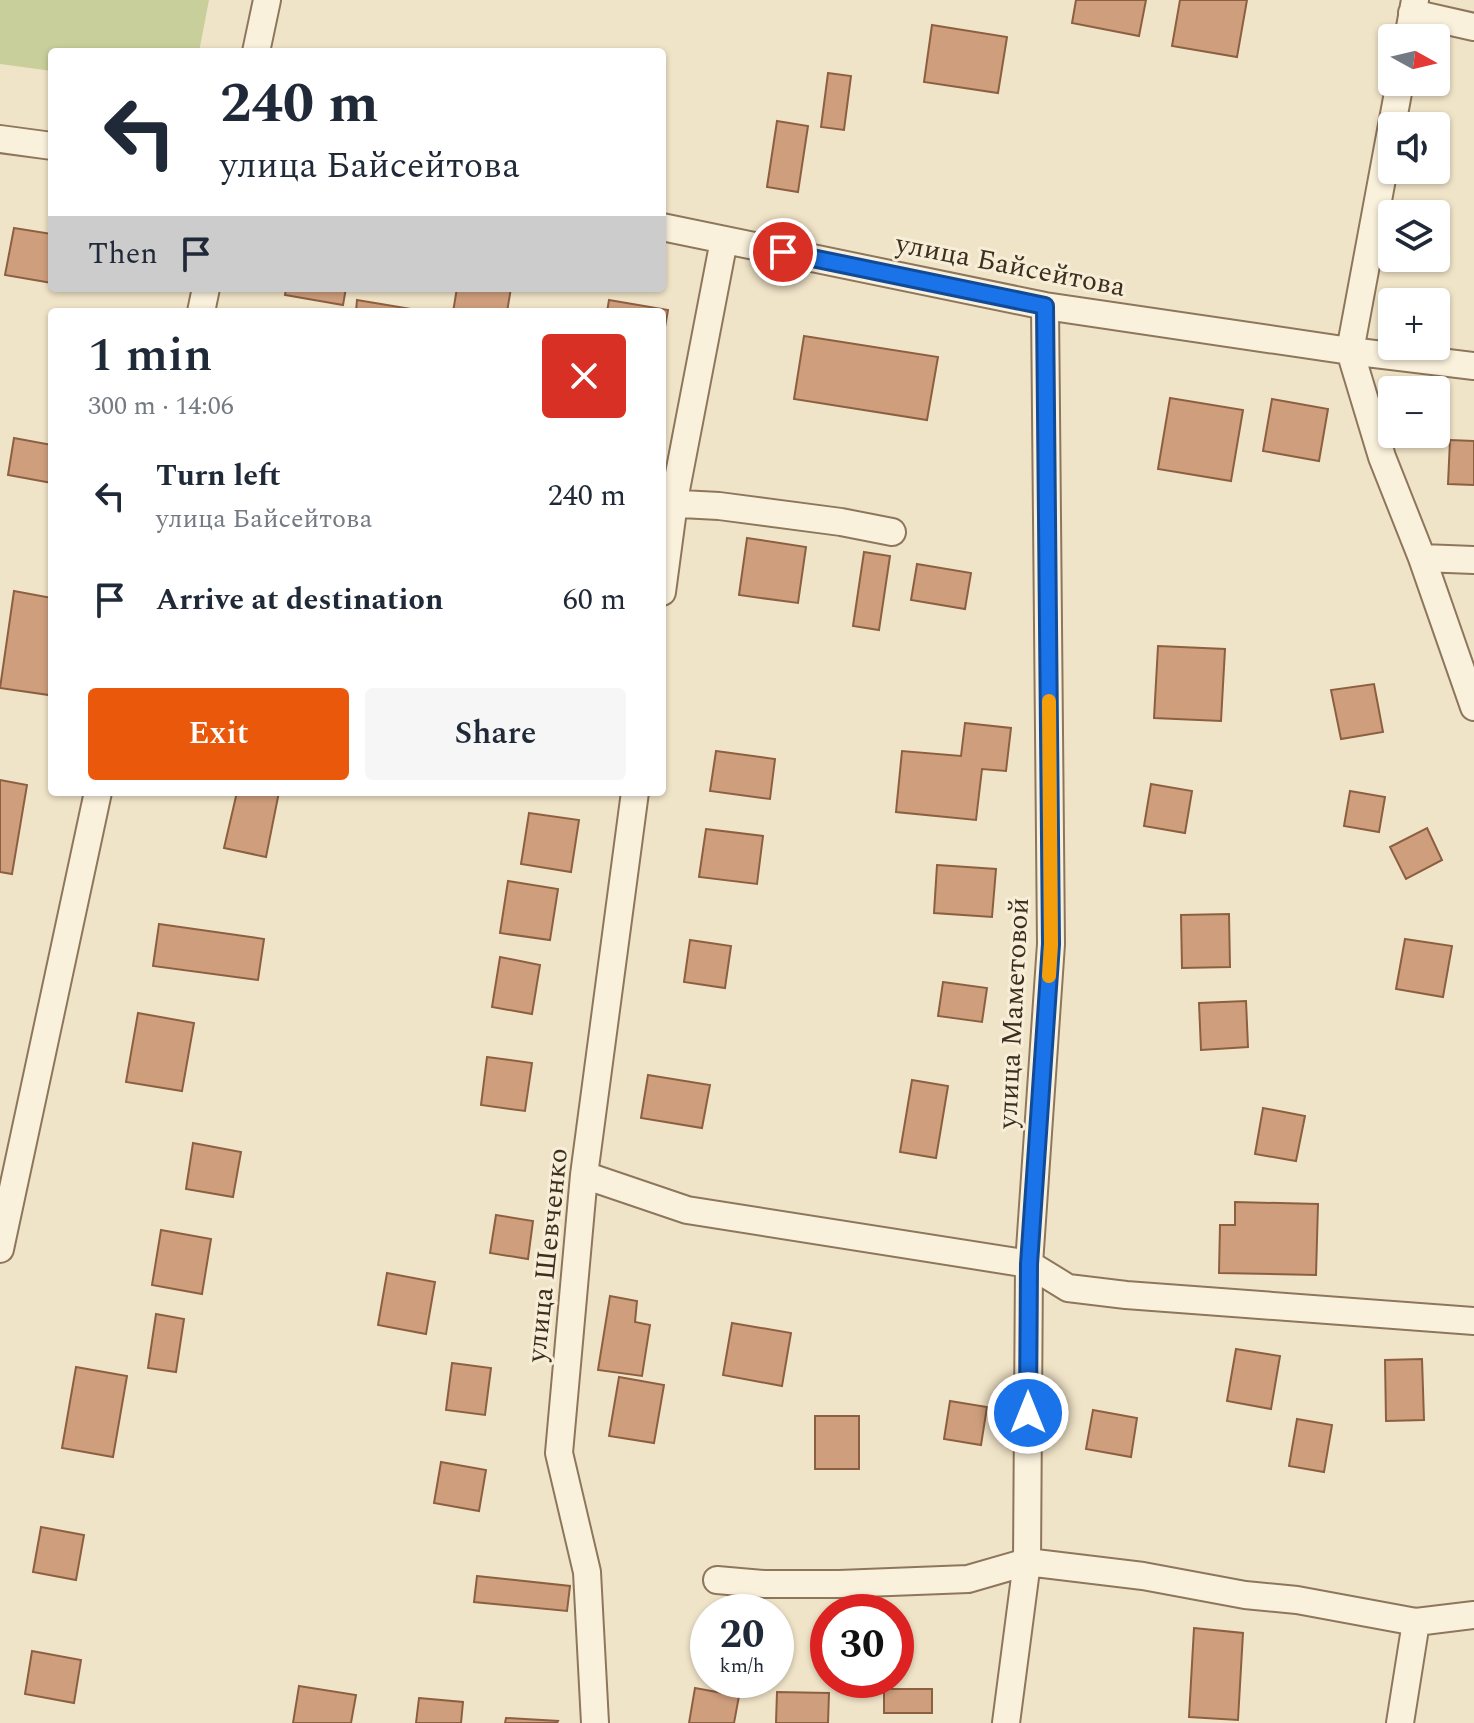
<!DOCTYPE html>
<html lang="en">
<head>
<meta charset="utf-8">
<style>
	body { margin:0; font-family:Spectral,serif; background:#f6f6f7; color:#1f2937; height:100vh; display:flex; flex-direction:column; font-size:30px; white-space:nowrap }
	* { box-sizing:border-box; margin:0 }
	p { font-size:26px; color:#747a83 }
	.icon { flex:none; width:44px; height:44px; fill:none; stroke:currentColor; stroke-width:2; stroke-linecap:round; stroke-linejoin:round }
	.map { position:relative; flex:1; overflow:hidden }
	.side { position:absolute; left:48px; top:308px; width:618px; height:488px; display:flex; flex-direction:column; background:#fff; border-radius:8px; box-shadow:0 2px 6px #0004 }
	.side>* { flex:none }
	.top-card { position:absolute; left:48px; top:48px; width:618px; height:244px; border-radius:8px; box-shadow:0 2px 6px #0004; background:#fff; color:#1f2937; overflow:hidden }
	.needle { width:52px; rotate:98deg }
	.tools { position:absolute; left:1378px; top:24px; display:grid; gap:16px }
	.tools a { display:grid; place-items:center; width:72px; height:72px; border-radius:8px; background:#fff; box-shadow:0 2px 6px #0004; font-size:40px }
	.speed { position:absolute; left:690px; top:1594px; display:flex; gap:16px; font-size:40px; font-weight:700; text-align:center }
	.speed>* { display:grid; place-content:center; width:104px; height:104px; border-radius:50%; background:#fff; box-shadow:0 2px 6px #0004; line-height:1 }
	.speed small { font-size:20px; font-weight:400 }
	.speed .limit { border:12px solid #d22; background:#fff; color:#111 }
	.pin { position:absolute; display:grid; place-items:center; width:68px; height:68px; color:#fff; margin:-34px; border:4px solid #fff; border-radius:50%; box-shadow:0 2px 8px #0007 }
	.me { position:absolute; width:88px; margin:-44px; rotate:0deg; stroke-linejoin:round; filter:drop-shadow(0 0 6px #0008) }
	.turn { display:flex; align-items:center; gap:28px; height:168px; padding:0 40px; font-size:36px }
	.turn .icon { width:104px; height:104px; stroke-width:2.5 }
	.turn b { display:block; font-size:56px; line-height:68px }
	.then { display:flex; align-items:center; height:76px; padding:0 40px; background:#0003; gap:16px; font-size:30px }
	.round { display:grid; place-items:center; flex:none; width:84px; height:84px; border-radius:8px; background:#f6f6f7 }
	.summary { display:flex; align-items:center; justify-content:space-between; height:136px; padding:0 40px }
	h1 { font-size:48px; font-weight:600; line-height:60px }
	.cta { display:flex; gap:16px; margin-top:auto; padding:16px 40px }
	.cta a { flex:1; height:92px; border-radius:8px; background:#ea580c; color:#fff; font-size:32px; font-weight:600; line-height:92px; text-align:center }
	.cta a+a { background:#f6f6f7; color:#1f2937 }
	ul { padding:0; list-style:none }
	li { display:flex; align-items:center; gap:24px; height:104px; padding:0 40px }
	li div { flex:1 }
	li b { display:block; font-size:30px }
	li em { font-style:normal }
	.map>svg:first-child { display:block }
	.green { fill:#c9cf9b }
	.building { fill:#cf9f7d; stroke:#8d5f41; stroke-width:2 }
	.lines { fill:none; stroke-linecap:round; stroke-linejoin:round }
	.street-casing { stroke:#8d765c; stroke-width:30 }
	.street { stroke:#faf1dc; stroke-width:26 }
	.route-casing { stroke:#114b97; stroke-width:20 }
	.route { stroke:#1a73e8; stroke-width:14 }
	.slow { stroke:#f59e0b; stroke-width:14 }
	.labels { text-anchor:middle; stroke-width:6; stroke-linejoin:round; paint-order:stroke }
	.street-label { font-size:28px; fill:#3d2e20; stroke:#f7eed8 }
</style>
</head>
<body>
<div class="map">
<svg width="1474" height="1723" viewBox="0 0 1474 1723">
	<rect width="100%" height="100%" fill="#f0e4c8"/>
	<path class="green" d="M0,0H209L199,52H52V71L0,64Z"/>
	<path class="building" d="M1076,0H1146L1139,36L1072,23Z
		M1180,0H1247L1237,57L1172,46Z
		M932,25L1007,37L998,93L924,82Z
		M828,73L851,76L844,130L821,127Z
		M777,121L808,126L798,192L767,187Z
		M14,228L52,234V283L5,275Z
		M286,288H346L343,305L285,295Z
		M457,288H511L507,312H453Z
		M357,300L417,310L416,312H356Z
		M609,300L668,310L662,344V312H607Z
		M804,336L938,357L927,420L794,399Z
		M1170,398L1243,410L1231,481L1158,469Z
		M1272,399L1328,409L1319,461L1263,451Z
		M14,438L52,445V483L8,475Z
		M1450,440L1474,441V485L1448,484Z
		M747,538L806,547L798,603L739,595Z
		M864,552L890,556L879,630L853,626Z
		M917,564L971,573L965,609L911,600Z
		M14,591L52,598V679L49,695L0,688Z
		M1158,646L1225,649L1221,721L1154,718Z
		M1374,684L1383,732L1341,739L1331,690Z
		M965,723L1011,728L1006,771L982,769L976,820L896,812L902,751L961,756Z
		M716,751L775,759L770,799L710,791Z
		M0,780L27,785L12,874L0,872Z
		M1151,784L1192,791L1185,833L1144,826Z
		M1350,791L1385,797L1379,832L1344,826Z
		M237,792H279L266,857L224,848Z
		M529,813L579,820L571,872L521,864Z
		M1427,828L1442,860L1406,879L1390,847Z
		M706,829L763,836L757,884L699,877Z
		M937,865L996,869L992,917L934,913Z
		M508,881L558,889L550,940L500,933Z
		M1229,914L1230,967L1182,968L1181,915Z
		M159,924L264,939L258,980L153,966Z
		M1405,939L1452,946L1443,997L1396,989Z
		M690,940L731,946L725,988L684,982Z
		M500,957L540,965L532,1014L492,1007Z
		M943,982L987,988L982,1022L938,1016Z
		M1246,1001L1248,1047L1201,1050L1199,1003Z
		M138,1013L194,1023L182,1091L126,1082Z
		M487,1057L532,1063L525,1111L481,1105Z
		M648,1075L710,1085L702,1128L641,1118Z
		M912,1080L948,1086L936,1158L900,1152Z
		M1263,1108L1305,1116L1296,1161L1255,1154Z
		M193,1143L241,1152L233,1197L186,1189Z
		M1235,1202L1318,1204L1316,1275L1219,1273L1220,1225H1235Z
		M496,1215L533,1221L528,1259L490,1253Z
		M161,1230L211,1239L202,1294L152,1285Z
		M387,1273L435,1282L426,1334L378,1325Z
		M610,1296L637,1301L635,1322L650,1325L642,1376L598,1370Z
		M156,1314L184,1319L176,1372L148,1368Z
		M732,1323L791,1333L782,1386L723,1375Z
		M1236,1349L1280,1356L1271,1409L1227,1401Z
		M1422,1359L1424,1420L1386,1421L1385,1360Z
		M452,1363L491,1368L485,1415L446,1410Z
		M76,1367L127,1376L113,1457L62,1448Z
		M619,1377L664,1385L654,1443L609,1436Z
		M950,1401L987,1407L981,1445L944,1439Z
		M1093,1410L1137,1418L1131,1457L1086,1449Z
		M815,1416H859V1469H815Z
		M1297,1419L1332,1425L1324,1472L1289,1466Z
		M441,1462L486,1470L479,1511L434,1503Z
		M41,1527L84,1535L76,1580L33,1572Z
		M477,1576L570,1586L567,1611L474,1602Z
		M1194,1628L1243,1633L1238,1720L1189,1717Z
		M32,1651L81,1660L74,1703L25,1694Z
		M299,1686L356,1695L351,1723H293Z
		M695,1688L739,1696L734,1723H689Z
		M884,1689H932V1713H884Z
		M777,1692L829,1693L828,1723H776Z
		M419,1698L463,1702L461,1723H416Z
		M506,1718L558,1721L557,1723H505Z"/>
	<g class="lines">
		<g class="street-casing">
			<path id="street" d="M1412,13L1474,27
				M1408,38L1415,0
				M256,52L267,0
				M1400,82L1350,351L1382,457L1422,558L1474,707
				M0,139L52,146
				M662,227L1045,306L1350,351L1474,366
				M201,312L206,288
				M662,503L719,506L841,522L892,532
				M1422,558L1474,560
				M662,592L675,495L724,240
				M584,1175L687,1210L1029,1264L1068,1288L1126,1295L1474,1321
				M0,1249L98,792
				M717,1580L764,1584H839L968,1579L1027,1562L1143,1576L1245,1595L1297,1600L1416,1622
				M595,1723L587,1572L559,1453L584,1175L635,792
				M1006,1723L1027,1562L1029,1264L1051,944L1045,306
				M1400,1723L1416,1622L1474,1615"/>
		</g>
		<use href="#street" class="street"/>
	</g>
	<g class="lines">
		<g class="route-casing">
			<path id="route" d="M783,252L1045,306L1051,944L1029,1264L1028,1413"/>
		</g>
		<use href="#route" class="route"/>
		<path class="slow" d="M1049,701L1051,944L1049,976"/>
	</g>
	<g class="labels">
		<g class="street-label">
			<text transform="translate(1011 264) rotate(11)" y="10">улица Байсейтова</text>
			<text transform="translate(1012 1013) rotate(-87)" y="10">улица Маметовой</text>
			<text transform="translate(546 1255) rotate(-84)" y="10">улица Шевченко</text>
		</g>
	</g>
</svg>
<div class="tools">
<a><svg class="needle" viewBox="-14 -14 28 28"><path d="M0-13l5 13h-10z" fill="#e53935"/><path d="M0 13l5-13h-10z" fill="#747a83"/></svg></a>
<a><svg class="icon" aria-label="sound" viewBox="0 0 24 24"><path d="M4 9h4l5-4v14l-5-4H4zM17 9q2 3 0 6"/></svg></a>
<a><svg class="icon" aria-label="layers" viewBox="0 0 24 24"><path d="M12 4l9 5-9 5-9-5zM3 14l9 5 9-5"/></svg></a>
<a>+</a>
<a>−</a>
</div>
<div class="speed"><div>20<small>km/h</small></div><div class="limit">30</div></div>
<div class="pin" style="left:783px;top:252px;background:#d93025"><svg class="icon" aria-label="arrive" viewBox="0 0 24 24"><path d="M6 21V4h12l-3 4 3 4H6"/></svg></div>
<svg class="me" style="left:1028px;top:1413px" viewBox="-20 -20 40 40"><circle r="17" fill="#1a73e8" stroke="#fff" stroke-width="3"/><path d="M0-11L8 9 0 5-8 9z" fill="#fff"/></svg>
<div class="top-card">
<div class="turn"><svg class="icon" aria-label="left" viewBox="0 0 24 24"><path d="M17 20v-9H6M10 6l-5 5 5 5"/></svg><div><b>240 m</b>улица Байсейтова</div></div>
<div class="then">Then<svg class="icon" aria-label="arrive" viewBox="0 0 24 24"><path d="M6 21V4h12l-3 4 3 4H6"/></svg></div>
</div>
<section class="side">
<div class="summary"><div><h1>1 min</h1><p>300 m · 14:06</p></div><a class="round" style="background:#d93025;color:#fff"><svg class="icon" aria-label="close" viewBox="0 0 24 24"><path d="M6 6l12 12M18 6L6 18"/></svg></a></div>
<ul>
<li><svg class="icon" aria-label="left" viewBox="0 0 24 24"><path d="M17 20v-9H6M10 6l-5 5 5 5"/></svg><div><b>Turn left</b><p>улица Байсейтова</p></div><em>240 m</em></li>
<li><svg class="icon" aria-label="arrive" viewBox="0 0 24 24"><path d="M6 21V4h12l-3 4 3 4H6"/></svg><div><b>Arrive at destination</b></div><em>60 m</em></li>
</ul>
<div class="cta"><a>Exit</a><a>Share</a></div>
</section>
</div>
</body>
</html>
